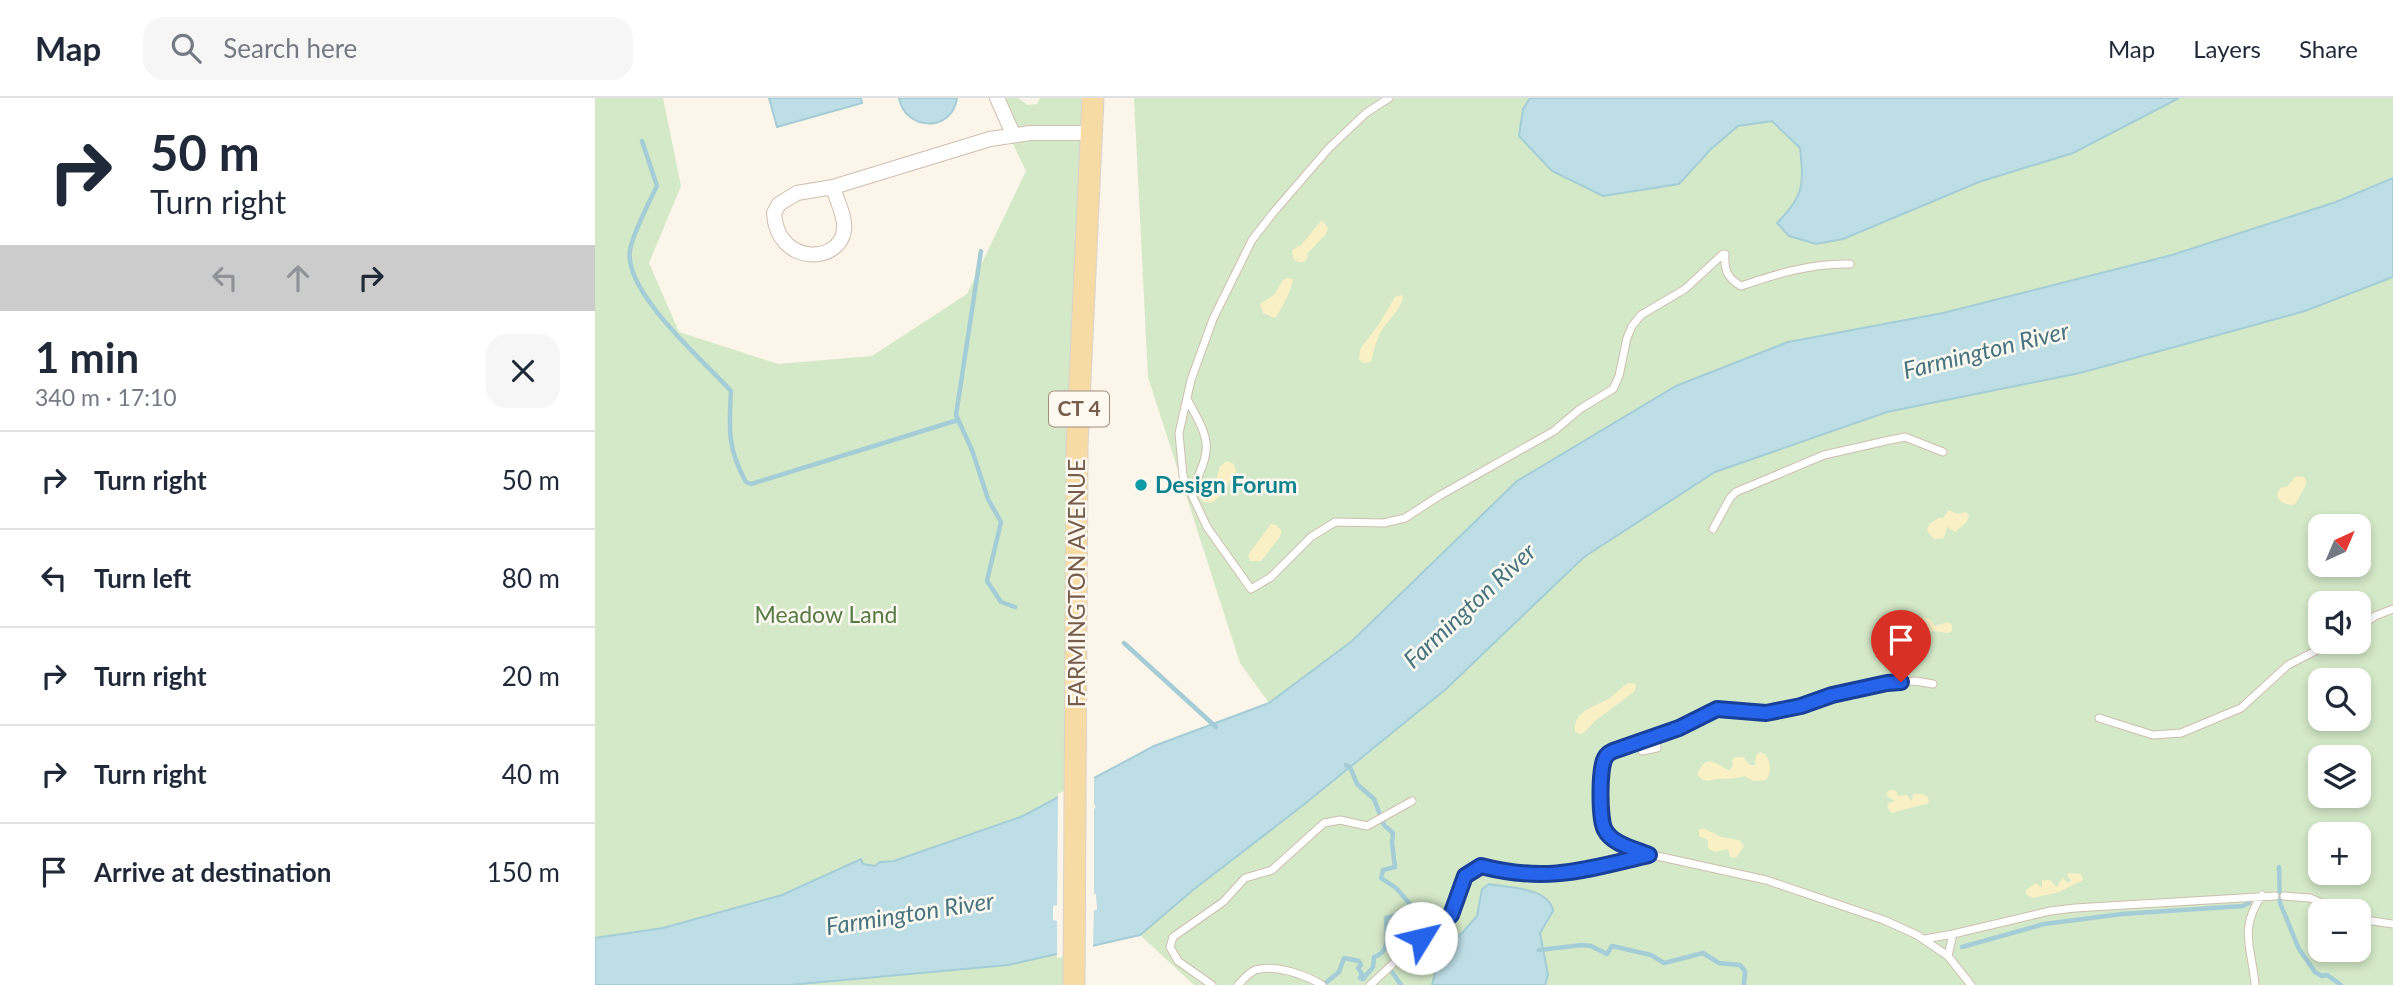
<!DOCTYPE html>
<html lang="en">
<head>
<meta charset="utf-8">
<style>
	body { margin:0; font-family:Lato,sans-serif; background:#f6f6f7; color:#1f2937; height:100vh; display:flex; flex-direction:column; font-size:26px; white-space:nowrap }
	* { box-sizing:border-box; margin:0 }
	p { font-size:23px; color:#747a83 }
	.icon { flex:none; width:38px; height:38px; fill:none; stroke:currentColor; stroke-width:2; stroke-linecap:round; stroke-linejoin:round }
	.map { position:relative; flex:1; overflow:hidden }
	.sheet { display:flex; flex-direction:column; background:#fff; width:595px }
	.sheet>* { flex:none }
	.guide { background:#fff; color:#1f2937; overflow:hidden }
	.needle { width:46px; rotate:44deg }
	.fabs { position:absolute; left:1713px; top:416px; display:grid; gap:14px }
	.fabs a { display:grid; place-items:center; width:63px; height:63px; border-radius:14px; background:#fff; box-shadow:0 4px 10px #0003; font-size:35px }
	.pin { position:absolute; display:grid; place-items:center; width:60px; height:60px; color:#fff; margin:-72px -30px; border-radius:50% 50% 50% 0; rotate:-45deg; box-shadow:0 0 7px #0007 }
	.pin .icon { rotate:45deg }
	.me { position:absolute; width:77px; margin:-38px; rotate:54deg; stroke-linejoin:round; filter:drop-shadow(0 0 5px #0008) }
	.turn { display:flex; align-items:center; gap:24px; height:147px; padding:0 35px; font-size:32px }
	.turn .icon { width:91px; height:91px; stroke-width:2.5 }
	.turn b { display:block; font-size:49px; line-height:60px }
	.lanes { display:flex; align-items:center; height:66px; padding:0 35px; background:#0003; justify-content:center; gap:35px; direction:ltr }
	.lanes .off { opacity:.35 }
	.round { display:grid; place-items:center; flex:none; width:74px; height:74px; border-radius:21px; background:#f6f6f7 }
	.headline { display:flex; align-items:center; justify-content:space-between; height:119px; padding:0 35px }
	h1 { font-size:42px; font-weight:700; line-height:52px }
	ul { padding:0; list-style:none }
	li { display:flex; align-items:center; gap:21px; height:98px; padding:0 35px; border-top:2px solid #e0e1e3 }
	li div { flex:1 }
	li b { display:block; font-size:26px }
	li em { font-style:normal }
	header { display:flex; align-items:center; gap:42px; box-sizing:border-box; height:98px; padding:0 35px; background:#fff; border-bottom:2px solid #e0e1e3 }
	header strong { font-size:33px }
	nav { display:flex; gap:38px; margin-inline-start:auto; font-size:24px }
	.search { width:490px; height:63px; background:#f6f6f7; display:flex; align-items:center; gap:18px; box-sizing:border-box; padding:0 24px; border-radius:21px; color:#747a83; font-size:26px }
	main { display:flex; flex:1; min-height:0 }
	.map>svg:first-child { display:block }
	.green { fill:#d4e9c8; fill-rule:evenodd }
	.sand { fill:#f9f0c6 }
	.water { fill:#bedee5; stroke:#a4cdd7; stroke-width:2 }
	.pier { fill:#fcf5e9 }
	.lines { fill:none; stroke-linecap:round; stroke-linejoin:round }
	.stream { stroke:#a4cdd7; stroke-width:4.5 }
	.service-casing { stroke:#cebeaf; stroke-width:9 }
	.minor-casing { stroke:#cebeaf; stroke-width:16 }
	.primary-casing { stroke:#d9d2cd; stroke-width:23 }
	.service { stroke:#fff; stroke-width:7 }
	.minor { stroke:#fff; stroke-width:14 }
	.primary { stroke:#f7dba5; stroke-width:21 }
	.route-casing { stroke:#184099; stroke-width:18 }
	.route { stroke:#2563eb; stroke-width:12 }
	.culture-dot { fill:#0f9aa8; stroke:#fef9f0; stroke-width:2.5 }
	.labels { text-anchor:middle; stroke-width:5; stroke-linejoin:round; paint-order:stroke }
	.shield { fill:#fef9f0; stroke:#9f8c7e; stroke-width:2 }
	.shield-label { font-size:21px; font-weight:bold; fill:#765d4d }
	.culture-label { font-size:23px; font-weight:bold; fill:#0d838f; stroke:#fef9f0; text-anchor:start }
	.street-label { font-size:23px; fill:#765d4d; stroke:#fef9f0 }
	.park-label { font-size:23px; fill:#547b45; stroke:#fef9f0 }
	.water-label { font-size:24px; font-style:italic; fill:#447581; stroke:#fef9f0 }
</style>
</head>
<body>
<header>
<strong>Map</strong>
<div class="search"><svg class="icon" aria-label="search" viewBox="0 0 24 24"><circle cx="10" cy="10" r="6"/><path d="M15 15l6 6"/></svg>Search here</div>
<nav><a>Map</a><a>Layers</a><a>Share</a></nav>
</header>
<main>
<section class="sheet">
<div class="guide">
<div class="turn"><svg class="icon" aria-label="right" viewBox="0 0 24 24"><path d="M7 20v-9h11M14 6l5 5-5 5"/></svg><div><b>50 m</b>Turn right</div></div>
<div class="lanes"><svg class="icon off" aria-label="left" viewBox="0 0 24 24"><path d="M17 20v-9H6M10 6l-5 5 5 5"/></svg><svg class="icon off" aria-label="ahead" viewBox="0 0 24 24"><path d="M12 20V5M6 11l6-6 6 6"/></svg><svg class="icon" aria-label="right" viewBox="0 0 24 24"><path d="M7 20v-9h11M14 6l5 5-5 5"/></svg></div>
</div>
<div class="headline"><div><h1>1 min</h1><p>340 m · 17:10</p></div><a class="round"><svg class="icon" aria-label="close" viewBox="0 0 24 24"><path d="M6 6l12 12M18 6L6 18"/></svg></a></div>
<ul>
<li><svg class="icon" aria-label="right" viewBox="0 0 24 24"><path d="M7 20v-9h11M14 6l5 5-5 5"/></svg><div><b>Turn right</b></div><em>50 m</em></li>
<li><svg class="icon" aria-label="left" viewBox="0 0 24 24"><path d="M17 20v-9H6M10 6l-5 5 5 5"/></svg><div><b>Turn left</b></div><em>80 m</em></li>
<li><svg class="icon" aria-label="right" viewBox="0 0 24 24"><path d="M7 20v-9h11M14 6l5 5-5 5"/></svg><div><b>Turn right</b></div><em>20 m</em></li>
<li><svg class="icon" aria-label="right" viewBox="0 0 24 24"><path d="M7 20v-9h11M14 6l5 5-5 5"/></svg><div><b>Turn right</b></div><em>40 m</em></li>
<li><svg class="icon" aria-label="arrive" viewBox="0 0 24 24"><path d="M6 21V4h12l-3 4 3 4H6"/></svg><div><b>Arrive at destination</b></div><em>150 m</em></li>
</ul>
</section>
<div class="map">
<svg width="1798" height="887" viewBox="0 0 1798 887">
	<rect width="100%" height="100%" fill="#fcf5e9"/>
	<path class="green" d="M0,0H68L86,88L54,165L84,234L183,266L277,258L372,196L431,73L396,0H423L433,7L442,6L445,0H498L480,690L428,718L299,763L285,764L280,768L257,766L187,797L68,830L47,841L0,845Z
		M539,0H1798V80L1741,104L1577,157L1348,215L1193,244L757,543L674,605L645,565L553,279Z
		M1798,179V887H599L545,837L598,792L707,708L851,591L989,459L1121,374L1292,314L1485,275L1710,213ZM1726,429H1764V467H1726ZM1726,506H1764V544H1726ZM1726,583H1764V621H1726ZM1726,660H1764V698H1726ZM1726,737H1764V775H1726ZM1726,814H1764V852H1726Z
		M479,852V887H194L413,867Z"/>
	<path class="sand" d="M727,122L733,130L731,136L712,156L713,159L709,164H703L698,160L697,152L706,147Z
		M693,180L698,181C696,193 687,211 680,220L668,215L665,206L679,197L688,182Z
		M806,197L808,199C807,210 793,222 787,232C782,240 778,255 776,264L768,265L764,262L765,251L784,226L800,199Z
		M632,363L639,366L641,373L627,396L617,405L608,404L606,398L611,390L621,383L625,368Z
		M1701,378L1709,379L1712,385L1701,405L1698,407C1691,407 1682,403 1682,396L1685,390L1693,388Z
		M1354,412L1362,416L1371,414L1374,418L1371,425L1360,434L1352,429L1349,440L1339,441L1332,433L1334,426L1344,420H1348Z
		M676,426L681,427L687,433L684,440L666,463H655L653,457Z
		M1312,518L1323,526L1329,519L1335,521L1340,528L1353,524L1357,527V533L1353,535L1338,533L1326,536L1314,532L1307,535L1304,532L1305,525Z
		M1033,585L1041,586L1040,593L1000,623L990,634L986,636L980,634C978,612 1000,609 1015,600C1021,595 1027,589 1033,585Z
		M1165,654L1170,656C1176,663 1177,675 1171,682L1158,683L1150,678C1139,681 1132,681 1122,681C1112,682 1109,686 1102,676C1113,653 1121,668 1135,672L1138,668L1137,662L1141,659H1148L1155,667H1160L1161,657Z
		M1294,692H1300L1304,698L1312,697L1316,703L1319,696H1328L1333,699L1334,705L1296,715L1292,708L1294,705L1300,703L1291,697Z
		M1108,730L1126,739L1144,742L1149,748L1141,760L1135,759L1133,751C1125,752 1121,757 1113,750V742L1104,738V732Z
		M1475,775L1486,776L1488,782L1464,794L1438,800L1431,796V792L1441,785L1447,790V782H1455L1462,789L1467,780L1473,785L1476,782L1472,777Z"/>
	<path class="water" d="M174,0H266L267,5L182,29Z
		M304,0H362C357,35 310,33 304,0Z
		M935,0H1584L1478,55L1384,84L1248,141L1221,146L1194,138L1182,125C1209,98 1209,87 1205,50L1177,23L1143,28L1116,51L1084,86L1008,98L957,73L924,38L928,11Z
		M1798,80V179L1710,213L1485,275L1292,314L1120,374L989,459L851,591L707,708L598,792L545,837L413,867L194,887H0V840L68,830L187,797L266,761L268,766L280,768L285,764L299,763L428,718L559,648L674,605L757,543L922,383L1081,288L1193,244L1348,215L1577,157L1741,104Z
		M894,786C914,790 954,789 958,813L945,835L953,877L950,887H837L845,855L868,834L882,818L887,791Z"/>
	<path class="pier" d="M499,676V706L501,709L499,711V796H501L502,812H499L498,851L462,860V823L458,822V808L462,807L463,696Z"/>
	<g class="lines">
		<path class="stream" d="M47,43L62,88C54,104 38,135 35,152C28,194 109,263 136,293C134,330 132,350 151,384L156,386L363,322
			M386,153L361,317L377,352L393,401L406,424L392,483L406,504L420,509
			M529,545L621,629
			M1684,769L1685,805L1704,851L1720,874L1727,878L1732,877L1746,887
			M1367,849L1449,826L1527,816L1648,808L1654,805
			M944,852L987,847L996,848L1012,856L1017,848L1056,857L1069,865L1108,855L1124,865L1145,867L1150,873L1149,887
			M797,874L806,887
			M728,887L744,874L749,860L764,863L766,867L763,870L767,876L765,880L768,881L778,869L779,859C797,854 791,834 791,820L810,815L815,806L801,790L786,780L788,772L800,769L797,745L798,735L789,727L779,701L762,686L755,669L751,667"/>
		<g class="service-casing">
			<path id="service" d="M794,0L771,15L734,50L678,115L657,142L618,221L596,282L584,335L588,378L612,429L656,491L676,479L716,439L740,424L789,425L810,420L844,398L959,333L985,311L1018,291L1024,278L1032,240L1037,228L1046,217L1090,191L1128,156H1130C1129,172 1132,180 1146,188C1181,176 1217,165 1255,166
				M592,301C617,346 617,348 596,395
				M1118,431L1135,400L1141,394L1229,357L1295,342L1310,339L1348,354
				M1764,529L1780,518L1798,511
				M1338,586L1320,583L1292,585L1237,597L1206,608L1171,615L1122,611L1084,630L1018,653L1011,657L1007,668V722L1010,734L1020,742L1053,756L1171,782L1289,822L1322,837L1353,858L1376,887
				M1504,620L1558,637L1586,635L1646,610L1693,567L1738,544
				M1043,644L1047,653L1062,650L1061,638
				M1689,798L1715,800L1748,814
				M1764,821L1798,826
				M1330,841L1358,836
				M1353,858L1358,836L1455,813L1480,810L1680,798
				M617,887L583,863L575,849L578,839L628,804L650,780L677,772L729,725L745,722L772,728L817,703
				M643,887C648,882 653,875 660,872C680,866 711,877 727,887
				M775,887L826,840L856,817L870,778L880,771L885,768L911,775L953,778L979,775L1053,757
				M1660,887C1657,849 1643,832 1667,797"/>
		</g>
		<g class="minor-casing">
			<path id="minor" d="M402,0L418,36
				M238,89C241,101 251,119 249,132C245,166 182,168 179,115L184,106L202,95L238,89L395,41L435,35H496"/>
		</g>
		<g class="primary-casing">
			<path id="primary" d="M479,887L482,347L498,0"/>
		</g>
		<use href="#service" class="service"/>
		<use href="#minor" class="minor"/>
		<use href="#primary" class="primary"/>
	</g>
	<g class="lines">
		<g class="route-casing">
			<path id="route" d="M826,840L856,817L870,778L886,768C952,785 989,772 1054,757C1040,751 1017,746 1010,732C1004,722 1004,670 1010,660C1012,656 1014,655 1018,653L1084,630L1122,611L1171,615L1206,608L1237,597L1292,585L1306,584"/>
		</g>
		<use href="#route" class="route"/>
	</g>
	<circle class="culture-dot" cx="546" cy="387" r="7"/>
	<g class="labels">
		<rect class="shield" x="454" y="293.5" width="60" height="35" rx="5"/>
		<g class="shield-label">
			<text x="484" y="318">CT 4</text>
		</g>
		<g class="culture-label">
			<text x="560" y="395">Design Forum</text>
		</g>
		<g class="street-label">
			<text transform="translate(482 485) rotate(-90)" y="8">FARMINGTON AVENUE</text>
		</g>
		<g class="park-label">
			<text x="231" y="525">Meadow Land</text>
		</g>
		<g class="water-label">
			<text transform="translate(1391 253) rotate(-14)" y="8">Farmington River</text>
			<text transform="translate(875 508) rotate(-43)" y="8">Farmington River</text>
			<text transform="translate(315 816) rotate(-9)" y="8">Farmington River</text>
		</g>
	</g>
</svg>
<div class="fabs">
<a><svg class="needle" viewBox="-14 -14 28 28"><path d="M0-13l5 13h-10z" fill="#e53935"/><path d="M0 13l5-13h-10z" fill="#747a83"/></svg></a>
<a><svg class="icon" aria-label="sound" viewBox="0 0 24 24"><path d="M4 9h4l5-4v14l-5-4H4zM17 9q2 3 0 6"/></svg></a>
<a><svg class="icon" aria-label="search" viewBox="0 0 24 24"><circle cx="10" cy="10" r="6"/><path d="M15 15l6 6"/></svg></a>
<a><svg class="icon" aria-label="layers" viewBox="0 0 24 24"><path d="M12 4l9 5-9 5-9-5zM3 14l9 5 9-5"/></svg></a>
<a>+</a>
<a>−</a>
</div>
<div class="pin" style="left:1306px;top:584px;background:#d93025"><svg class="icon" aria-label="arrive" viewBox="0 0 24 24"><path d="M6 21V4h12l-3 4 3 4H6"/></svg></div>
<svg class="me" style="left:826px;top:840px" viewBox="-20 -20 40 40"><circle r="19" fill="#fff"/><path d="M0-13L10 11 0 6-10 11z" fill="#2563eb"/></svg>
</div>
</main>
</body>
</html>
